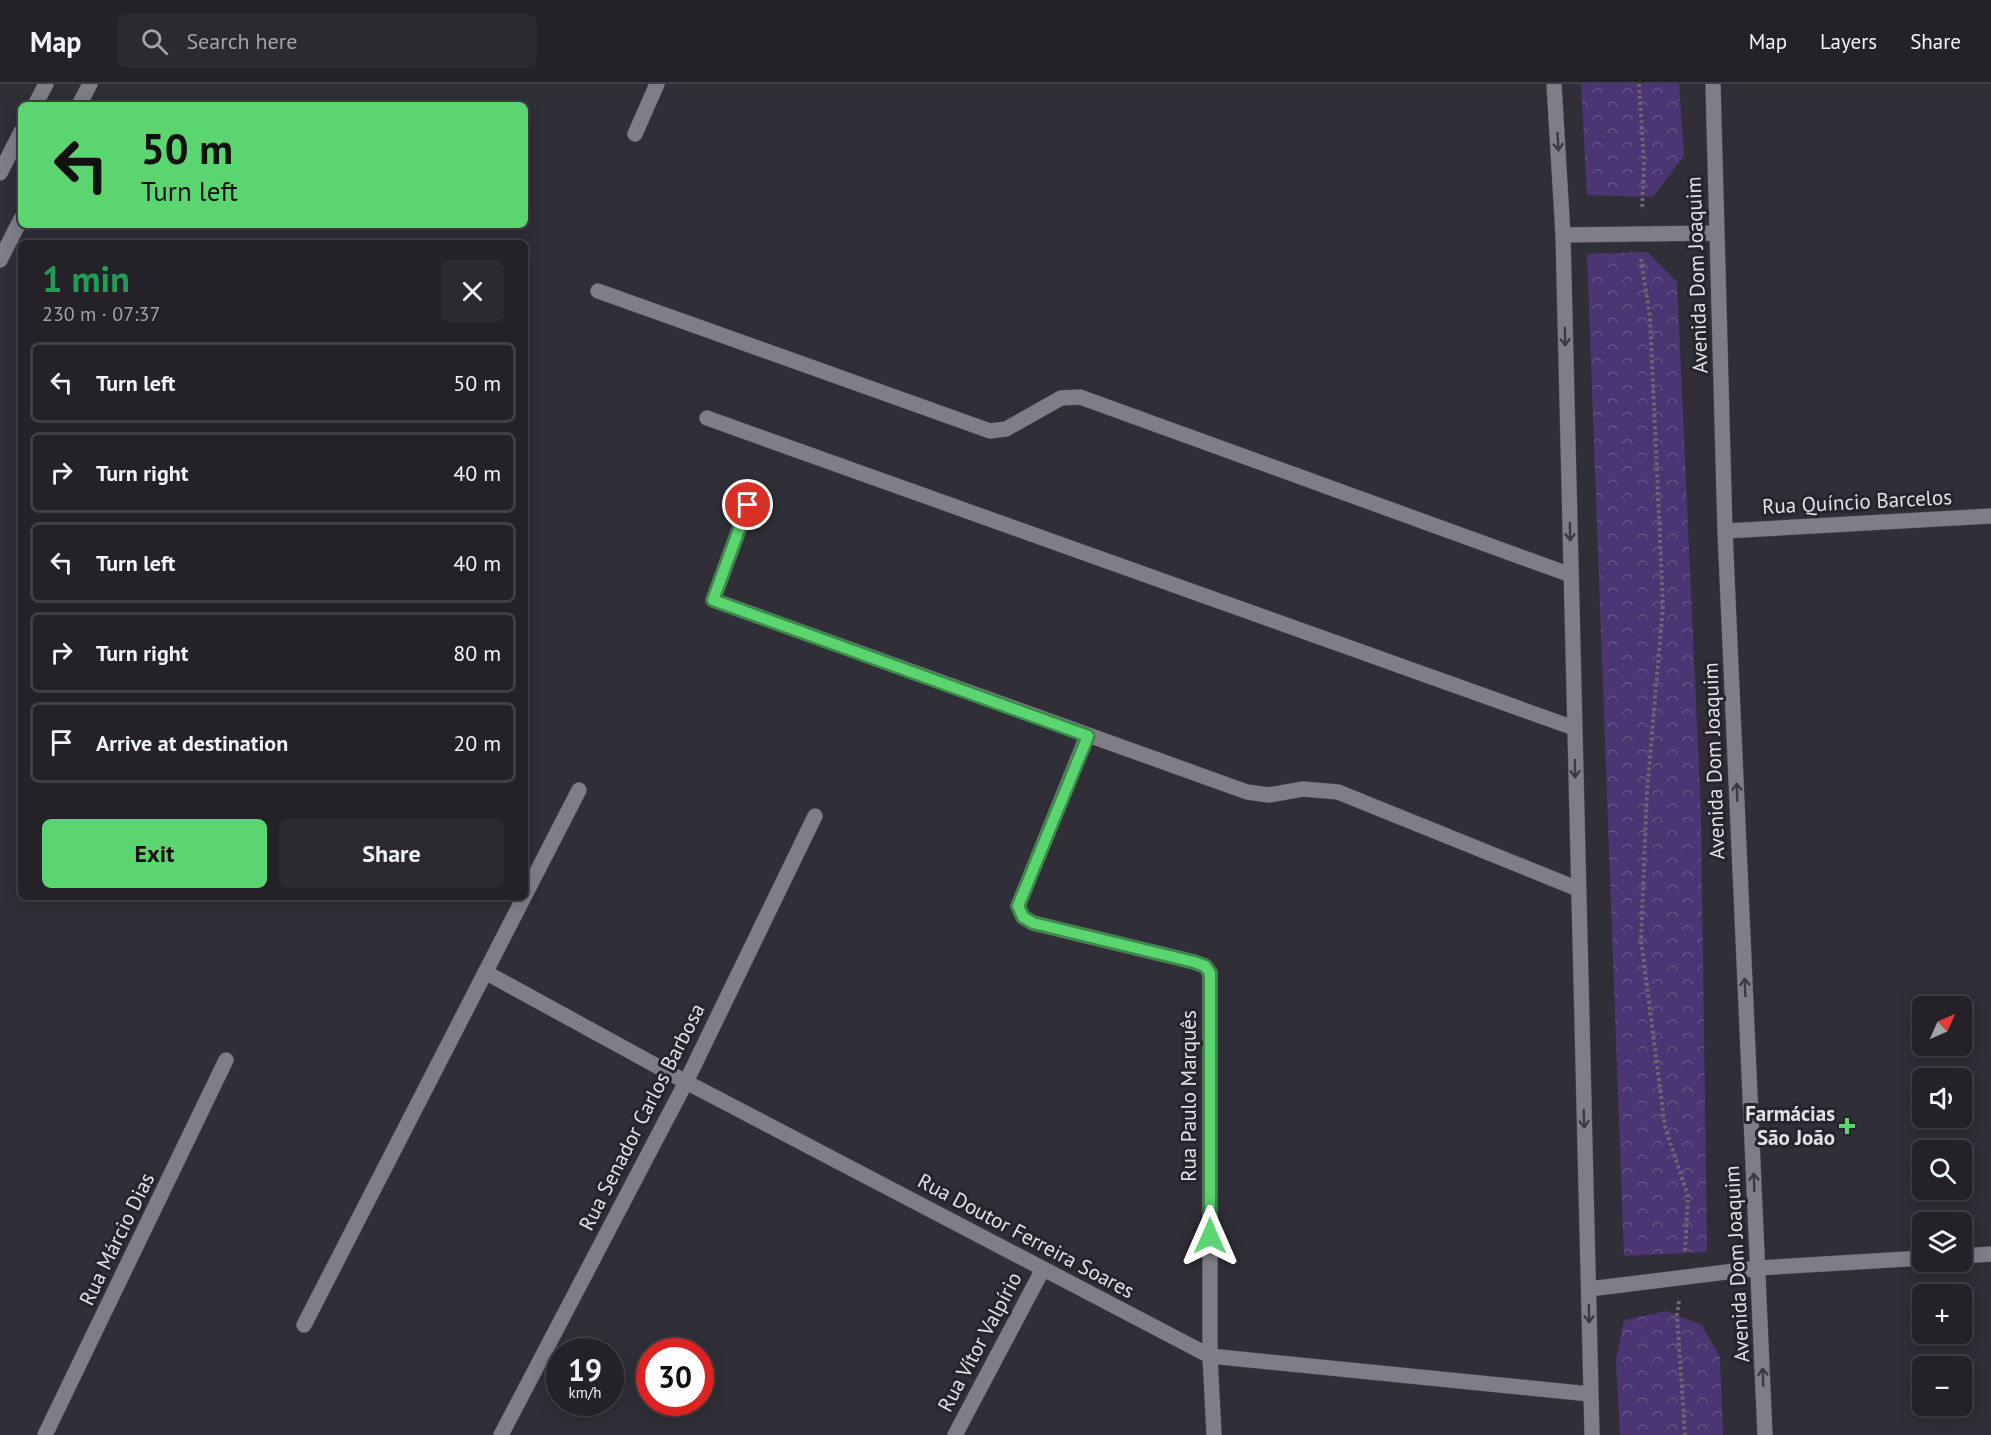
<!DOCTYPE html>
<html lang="en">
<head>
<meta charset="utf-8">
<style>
	body { margin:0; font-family:"PT Sans",sans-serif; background:#2c2a30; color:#f1f3f6; height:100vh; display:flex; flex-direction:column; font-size:22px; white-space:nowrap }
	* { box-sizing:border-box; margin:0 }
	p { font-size:20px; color:#a3a4a8 }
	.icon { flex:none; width:33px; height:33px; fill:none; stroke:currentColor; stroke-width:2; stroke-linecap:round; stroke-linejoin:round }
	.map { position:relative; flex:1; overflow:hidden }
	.sheet { position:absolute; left:18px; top:156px; width:510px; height:660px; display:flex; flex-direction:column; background:#242228; border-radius:9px; box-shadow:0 3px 15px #0003,0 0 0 2px #413f45 }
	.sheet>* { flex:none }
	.guide { position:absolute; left:18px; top:18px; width:510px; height:126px; border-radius:9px; box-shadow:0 3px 15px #0003,0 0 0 2px #413f45; background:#5ad56f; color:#111; overflow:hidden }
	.needle { width:39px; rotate:45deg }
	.controls { position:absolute; left:1912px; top:912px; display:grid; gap:12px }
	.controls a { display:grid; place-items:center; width:60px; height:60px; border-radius:9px; background:#242228; box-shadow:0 3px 15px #0003,0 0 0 2px #413f45; font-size:30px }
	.speed { position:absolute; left:546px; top:1254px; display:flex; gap:12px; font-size:30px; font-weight:700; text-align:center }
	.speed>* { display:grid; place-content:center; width:78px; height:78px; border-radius:50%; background:#242228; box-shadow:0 3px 15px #0003,0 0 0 2px #413f45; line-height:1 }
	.speed small { font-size:15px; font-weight:400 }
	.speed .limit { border:9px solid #d22; background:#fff; color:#111 }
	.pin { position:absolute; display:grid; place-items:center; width:51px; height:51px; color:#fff; margin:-26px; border:3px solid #fff; border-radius:50%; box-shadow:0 2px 6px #0007 }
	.me { position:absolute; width:66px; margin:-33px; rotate:0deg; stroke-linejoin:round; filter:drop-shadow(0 0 4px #0008) }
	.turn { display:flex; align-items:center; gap:21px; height:126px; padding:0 24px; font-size:27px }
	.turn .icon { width:78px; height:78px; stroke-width:2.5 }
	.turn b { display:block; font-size:42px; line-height:51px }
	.round { display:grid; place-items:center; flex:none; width:63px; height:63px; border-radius:9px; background:#2c2a30 }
	.headline { display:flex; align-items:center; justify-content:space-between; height:102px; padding:0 24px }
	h1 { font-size:36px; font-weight:700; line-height:45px; color:#1e9e55 }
	.action { display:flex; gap:12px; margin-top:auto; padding:12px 24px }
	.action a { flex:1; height:69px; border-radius:9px; background:#5ad56f; color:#111; font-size:24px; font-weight:700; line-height:69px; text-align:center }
	.action a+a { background:#2c2a30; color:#f1f3f6 }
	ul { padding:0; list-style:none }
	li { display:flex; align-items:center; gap:18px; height:81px; margin:0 12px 9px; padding:0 12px; border:3px solid #413f45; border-radius:9px }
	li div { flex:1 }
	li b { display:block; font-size:22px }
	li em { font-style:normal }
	header { display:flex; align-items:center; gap:36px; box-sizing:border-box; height:84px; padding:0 30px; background:#242228; border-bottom:2px solid #413f45 }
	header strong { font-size:28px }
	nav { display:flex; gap:33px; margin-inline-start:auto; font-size:21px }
	.search { width:420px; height:54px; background:#2c2a30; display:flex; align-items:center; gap:15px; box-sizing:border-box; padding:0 21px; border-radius:9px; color:#a3a4a8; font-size:22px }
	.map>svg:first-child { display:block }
	.park { fill:url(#park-crowns) }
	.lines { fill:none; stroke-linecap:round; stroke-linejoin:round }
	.lane-casing { stroke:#4d4b52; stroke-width:16 }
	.street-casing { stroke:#4d4b52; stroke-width:16 }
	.secondary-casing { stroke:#4d4b52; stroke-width:16 }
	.path { stroke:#6a686f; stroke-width:4; stroke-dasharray:3 3; stroke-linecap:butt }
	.lane { stroke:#807d88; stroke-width:15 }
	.street { stroke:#807d88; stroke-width:15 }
	.secondary { stroke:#807d88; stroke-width:15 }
	.oneway { stroke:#3c3a43 }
	.route-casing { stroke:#3a8a48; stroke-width:15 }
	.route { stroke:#5ad56f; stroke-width:10 }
	.poi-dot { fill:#5ad56f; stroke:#26242c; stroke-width:2 }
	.labels { text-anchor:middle; stroke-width:6; stroke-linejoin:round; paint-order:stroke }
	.street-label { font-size:21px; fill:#e2e1e6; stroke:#26242c }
	.poi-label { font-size:21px; font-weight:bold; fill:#e2e1e6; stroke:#26242c; text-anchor:end }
</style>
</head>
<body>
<header>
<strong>Map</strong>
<div class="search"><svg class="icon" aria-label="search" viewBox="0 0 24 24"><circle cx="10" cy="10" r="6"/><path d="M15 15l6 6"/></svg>Search here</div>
<nav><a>Map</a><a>Layers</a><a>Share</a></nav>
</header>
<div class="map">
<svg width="1991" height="1351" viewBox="0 0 1991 1351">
	<defs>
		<pattern id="park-crowns" width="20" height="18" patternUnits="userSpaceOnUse" patternTransform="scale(1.5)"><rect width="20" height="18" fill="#4b3673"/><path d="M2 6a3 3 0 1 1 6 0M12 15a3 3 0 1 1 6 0" fill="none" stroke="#655387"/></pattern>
	</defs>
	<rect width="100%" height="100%" fill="#302e36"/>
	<path class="park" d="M1581,0H1679L1684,72L1653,113L1587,111Z
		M1648,168L1677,198L1701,731L1707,1168L1624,1172L1587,170Z
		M1667,1227L1702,1241L1720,1273L1723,1351H1620L1616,1275L1624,1236Z"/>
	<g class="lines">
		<g class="lane-casing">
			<path id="lane" d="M635,50L657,0
				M598,207L990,347L1006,345L1061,314L1080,313L1571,491
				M748,421L713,516L1247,708L1269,711L1303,705L1338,708L1578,805
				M1087,652L1018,822L1023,833L1033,839L1194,878L1205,882L1210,889"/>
		</g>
		<g class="street-casing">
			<path id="street" d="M707,334L1574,644
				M1725,447L1991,432
				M525,811L579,706
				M485,888L686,998L1210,1272L1590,1310
				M1210,889V1272L1214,1351
				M1962,1172L1991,1170
				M1759,1184L1923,1174
				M304,1241L524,813
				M45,1351L226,976
				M501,1351L686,998L815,732
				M955,1351L1043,1185"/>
		</g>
		<g class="secondary-casing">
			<path id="secondary" d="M1554,0L1563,151L1592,1351
				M1713,0L1725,447L1765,1351
				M35,21L46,0
				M79,21L90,0
				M0,89L21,48
				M1563,151L1717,149
				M0,176L21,135
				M1589,1205L1759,1184"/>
		</g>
		<path class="path" d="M1639,0L1644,79L1642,126
			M1641,175L1650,233L1663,522L1647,707L1641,856L1665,1043L1688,1112L1685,1168
			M1679,1217L1677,1231L1685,1351"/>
		<use href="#lane" class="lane"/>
		<use href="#street" class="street"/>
		<use href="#secondary" class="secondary"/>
	</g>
	<defs><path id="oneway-shaft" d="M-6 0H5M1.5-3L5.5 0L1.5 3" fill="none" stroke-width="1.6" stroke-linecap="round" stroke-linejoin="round" transform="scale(1.5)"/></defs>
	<g class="oneway">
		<use href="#oneway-shaft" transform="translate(1558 58) rotate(87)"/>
		<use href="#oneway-shaft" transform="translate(1565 253) rotate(89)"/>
		<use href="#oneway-shaft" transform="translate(1570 448) rotate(89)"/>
		<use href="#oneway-shaft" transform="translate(1575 685) rotate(89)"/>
		<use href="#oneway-shaft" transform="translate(1737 708) rotate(-92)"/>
		<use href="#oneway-shaft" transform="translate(1745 903) rotate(-92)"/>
		<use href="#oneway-shaft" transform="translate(1584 1035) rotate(88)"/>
		<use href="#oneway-shaft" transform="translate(1754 1098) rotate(-92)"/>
		<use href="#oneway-shaft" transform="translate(1589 1230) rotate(89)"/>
		<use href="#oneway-shaft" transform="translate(1763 1293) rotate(-92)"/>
	</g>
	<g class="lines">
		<g class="route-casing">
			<path id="route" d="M748,421L713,516L1088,652L1018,822L1023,833L1033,839L1194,878L1205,882L1210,889V1152"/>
		</g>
		<use href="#route" class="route"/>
	</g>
	<path class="poi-dot" d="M1844 1033h6v6h6v6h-6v6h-6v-6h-6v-6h6z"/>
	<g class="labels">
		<g class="street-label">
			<text transform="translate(1697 191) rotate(-92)" y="7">Avenida Dom Joaquim</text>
			<text transform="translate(1857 418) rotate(-3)" y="7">Rua Quíncio Barcelos</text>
			<text transform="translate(1714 677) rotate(-92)" y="7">Avenida Dom Joaquim</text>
			<text transform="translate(1189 1012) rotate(-90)" y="7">Rua Paulo Marquês</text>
			<text transform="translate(642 1033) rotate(-63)" y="7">Rua Senador Carlos Barbosa</text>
			<text transform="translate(1026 1152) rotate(28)" y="7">Rua Doutor Ferreira Soares</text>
			<text transform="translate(117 1155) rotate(-64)" y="7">Rua Márcio Dias</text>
			<text transform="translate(1737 1180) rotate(-93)" y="7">Avenida Dom Joaquim</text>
			<text transform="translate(980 1258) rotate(-62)" y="7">Rua Vítor Valpírio</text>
		</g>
		<g class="poi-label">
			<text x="1835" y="1037">Farmácias<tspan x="1835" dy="24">São João</tspan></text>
		</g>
	</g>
</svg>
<div class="controls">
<a><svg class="needle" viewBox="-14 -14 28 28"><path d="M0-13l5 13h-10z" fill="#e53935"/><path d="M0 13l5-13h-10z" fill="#a3a4a8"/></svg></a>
<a><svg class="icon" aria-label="sound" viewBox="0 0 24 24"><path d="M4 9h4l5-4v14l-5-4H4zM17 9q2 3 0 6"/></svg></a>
<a><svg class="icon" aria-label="search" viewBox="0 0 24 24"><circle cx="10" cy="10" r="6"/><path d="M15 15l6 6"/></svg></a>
<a><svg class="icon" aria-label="layers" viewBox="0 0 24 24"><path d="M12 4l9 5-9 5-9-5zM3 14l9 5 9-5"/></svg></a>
<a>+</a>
<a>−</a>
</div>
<div class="speed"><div>19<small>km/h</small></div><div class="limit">30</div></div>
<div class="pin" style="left:748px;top:421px;background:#d93025"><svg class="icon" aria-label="arrive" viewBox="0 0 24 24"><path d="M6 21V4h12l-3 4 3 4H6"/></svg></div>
<svg class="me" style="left:1210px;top:1152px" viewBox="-20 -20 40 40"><path d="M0-17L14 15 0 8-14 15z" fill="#5ad56f" stroke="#fff" stroke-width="4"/></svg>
<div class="guide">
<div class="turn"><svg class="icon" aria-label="left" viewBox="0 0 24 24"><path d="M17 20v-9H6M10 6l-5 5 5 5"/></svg><div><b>50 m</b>Turn left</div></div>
</div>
<section class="sheet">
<div class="headline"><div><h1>1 min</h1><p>230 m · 07:37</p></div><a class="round"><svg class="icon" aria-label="close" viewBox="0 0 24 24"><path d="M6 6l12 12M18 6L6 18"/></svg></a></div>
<ul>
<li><svg class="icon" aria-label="left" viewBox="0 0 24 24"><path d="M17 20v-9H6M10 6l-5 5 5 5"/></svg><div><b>Turn left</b></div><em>50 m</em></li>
<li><svg class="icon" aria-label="right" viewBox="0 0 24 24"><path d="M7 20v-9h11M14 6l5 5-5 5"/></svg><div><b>Turn right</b></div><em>40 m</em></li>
<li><svg class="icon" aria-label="left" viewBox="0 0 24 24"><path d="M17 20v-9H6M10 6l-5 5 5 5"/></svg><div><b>Turn left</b></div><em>40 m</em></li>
<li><svg class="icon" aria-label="right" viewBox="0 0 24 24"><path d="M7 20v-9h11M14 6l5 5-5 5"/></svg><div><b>Turn right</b></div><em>80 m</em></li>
<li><svg class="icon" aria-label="arrive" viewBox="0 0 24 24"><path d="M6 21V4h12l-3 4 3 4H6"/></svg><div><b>Arrive at destination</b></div><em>20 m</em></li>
</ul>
<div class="action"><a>Exit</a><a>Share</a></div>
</section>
</div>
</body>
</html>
